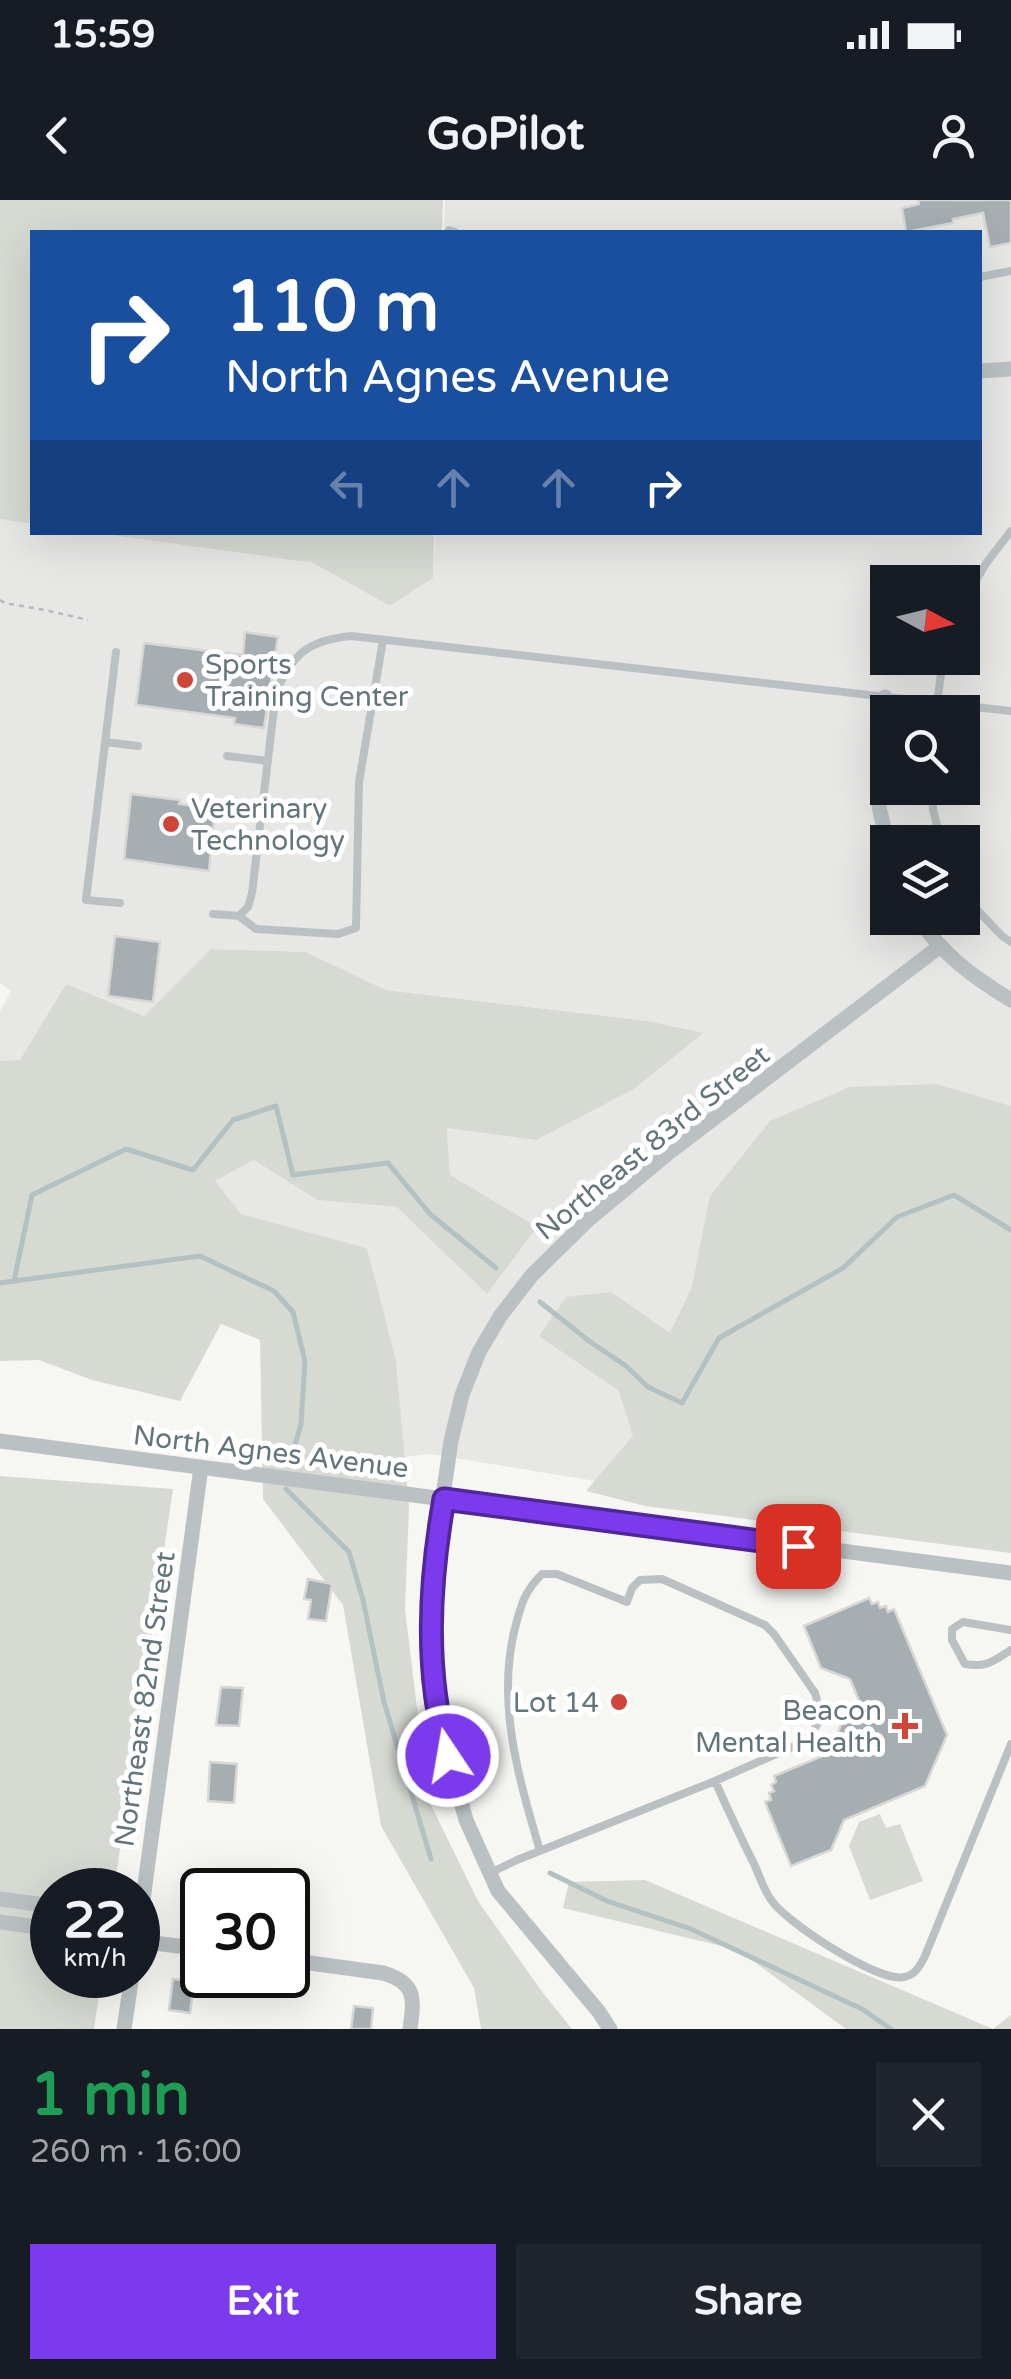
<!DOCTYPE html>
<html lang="en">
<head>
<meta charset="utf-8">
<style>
	body { margin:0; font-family:"Varela Round",sans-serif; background:#20242c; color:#f1f3f6; height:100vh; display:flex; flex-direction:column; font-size:38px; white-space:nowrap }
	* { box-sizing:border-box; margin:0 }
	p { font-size:32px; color:#9ea1a6 }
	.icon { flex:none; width:55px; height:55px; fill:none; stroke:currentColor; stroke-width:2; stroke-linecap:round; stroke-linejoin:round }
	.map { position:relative; height:1829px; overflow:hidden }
	.details { display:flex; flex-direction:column; background:#171b24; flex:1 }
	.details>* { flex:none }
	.banner { position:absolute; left:30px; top:30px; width:952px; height:305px; border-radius:0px; box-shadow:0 10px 40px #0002; background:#1a4fa0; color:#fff; overflow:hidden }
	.needle { width:65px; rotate:97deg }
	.tools { position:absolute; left:870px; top:365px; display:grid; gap:20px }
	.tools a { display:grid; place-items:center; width:110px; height:110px; border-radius:0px; background:#171b24; box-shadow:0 10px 40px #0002; font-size:50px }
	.speed { position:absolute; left:30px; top:1668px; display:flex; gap:20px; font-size:50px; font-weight:700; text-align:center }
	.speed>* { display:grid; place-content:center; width:130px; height:130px; border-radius:50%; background:#171b24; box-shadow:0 10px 40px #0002; line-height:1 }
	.speed small { font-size:25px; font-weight:400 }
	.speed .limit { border:5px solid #111; border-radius:15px; background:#fff; color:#111 }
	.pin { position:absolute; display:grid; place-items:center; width:85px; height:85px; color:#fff; margin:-42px; border-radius:20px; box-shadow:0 5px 15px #0006 }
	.me { position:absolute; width:110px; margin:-55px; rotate:348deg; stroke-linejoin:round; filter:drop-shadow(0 0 8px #0008) }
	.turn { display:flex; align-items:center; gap:35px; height:210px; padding:0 30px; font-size:45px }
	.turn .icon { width:130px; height:130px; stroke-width:2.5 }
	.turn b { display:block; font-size:70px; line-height:85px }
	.lanes { display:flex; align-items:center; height:95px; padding:0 30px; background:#0003; justify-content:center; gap:50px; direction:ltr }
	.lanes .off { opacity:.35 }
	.round { display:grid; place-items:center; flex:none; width:105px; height:105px; border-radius:0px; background:#20242c }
	.head { display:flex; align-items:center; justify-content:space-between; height:170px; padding:0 30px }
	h1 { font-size:60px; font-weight:700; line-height:75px; color:#1e9e55 }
	.action { display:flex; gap:20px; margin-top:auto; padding:20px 30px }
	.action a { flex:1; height:115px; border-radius:0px; background:#7c3aed; color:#fff; font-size:40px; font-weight:700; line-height:115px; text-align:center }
	.action a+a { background:#20242c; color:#f1f3f6 }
	.status { display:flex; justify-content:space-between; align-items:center; height:70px; padding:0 50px; background:#171b24; direction:ltr }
	.status svg { height:28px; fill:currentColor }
	header { display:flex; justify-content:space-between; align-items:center; height:130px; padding:0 30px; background:#171b24; font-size:45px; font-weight:700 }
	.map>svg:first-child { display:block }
	.built { fill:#e7e7e6; fill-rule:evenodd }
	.green { fill:#d7dad3 }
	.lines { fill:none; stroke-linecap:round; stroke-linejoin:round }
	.stream { stroke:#b3c1c2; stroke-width:5 }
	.building { fill:#a6aeb2; stroke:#d7d7d6; stroke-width:2.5 }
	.path { stroke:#b6babc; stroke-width:2.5; stroke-dasharray:5 5; stroke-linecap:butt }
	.service { stroke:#bbc1c3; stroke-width:8 }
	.minor { stroke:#bbc1c3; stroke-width:15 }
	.route-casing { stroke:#51269a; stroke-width:25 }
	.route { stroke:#7c3aed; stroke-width:18 }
	.poi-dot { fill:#d04539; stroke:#fff; stroke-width:4 }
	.labels { text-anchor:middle; stroke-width:10; stroke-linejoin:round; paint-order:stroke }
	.poi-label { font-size:28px; fill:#64757b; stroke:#fff; text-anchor:start }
	.street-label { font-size:28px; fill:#64757b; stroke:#fff }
</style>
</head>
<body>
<div class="status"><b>15:59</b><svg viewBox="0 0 49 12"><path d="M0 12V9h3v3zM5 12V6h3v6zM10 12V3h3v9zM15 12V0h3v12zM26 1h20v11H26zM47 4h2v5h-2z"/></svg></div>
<header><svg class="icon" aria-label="back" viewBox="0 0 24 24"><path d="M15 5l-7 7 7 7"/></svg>GoPilot<svg class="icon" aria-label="person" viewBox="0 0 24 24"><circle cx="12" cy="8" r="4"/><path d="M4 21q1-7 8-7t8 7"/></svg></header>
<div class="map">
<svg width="1011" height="1829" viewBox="0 0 1011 1829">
	<rect width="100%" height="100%" fill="#f6f6f3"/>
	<path class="built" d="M445,0H1011V1325L608,1283L430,1254L404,1257L397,1172L367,1048L240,1014L215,981L254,960L317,1000L397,1007L450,975L447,928L634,889L701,833L648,821L386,790L306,752L212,749L144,816L66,784L20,861H0V812L11,791L0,783V319L32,324V332L96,333L313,363L390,406L433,378L435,333L980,332V32H444ZM888,382H962V458H888ZM888,512H962V588H888ZM888,642H962V718H888Z"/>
	<path class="green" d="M0,0H443L442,32H32V324L0,319Z
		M96,333H434L433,378L390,406L313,363Z
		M211,749L306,752L386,790L648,821L703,833L634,889L536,940L447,928L450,975L537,1027L487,1094L397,1007L317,1000L254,960L215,981L241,1014L367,1048L396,1161L409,1308L405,1409L428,1599L478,1701L543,1793L572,1829H481L474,1788L381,1626L343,1405L263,1299L260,1140L221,1124L180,1201L92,1180L39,1160L0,1161V861L20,860L66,784L144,816Z
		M936,884L1011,906V1353L645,1306L586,1291L633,1236L619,1191L539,1136L566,1097L611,1092L670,1133L692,1087L710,996L770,921L850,887Z
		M0,1276L173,1289L114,1690H52V1775H102L94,1829H0Z
		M880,1614L886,1628L900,1624L923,1681L870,1700L849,1646L859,1622Z
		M645,1680L993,1829L1011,1815V1829H846L738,1750L563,1708L569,1682Z"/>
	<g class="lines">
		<path class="stream" d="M14,1081L200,1056L274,1091L293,1112L305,1161L301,1224L289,1266
			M0,1083L14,1081L32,995L126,949L193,970L233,920L276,906L293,975L388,963L430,1014L496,1068
			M540,1102L589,1141L626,1166L648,1187L682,1203L719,1138L843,1068L897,1017L954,995L1011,1030
			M286,1289L349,1352L363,1400L384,1502L431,1659
			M550,1673L607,1701L691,1729L862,1809L891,1829"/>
	</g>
	<path class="building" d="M918,0H1011V43L990,47L983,13L953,19V23L906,32L902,8L919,4Z
		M245,432L278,437L264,528L234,524L235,518L136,505L144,443L243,455Z
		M131,594L180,600L179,604L215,608L209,671L124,659Z
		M115,736L160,742L153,802L108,796Z
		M308,1379L332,1384L326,1421L308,1419L311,1400L304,1399Z
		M869,1398L872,1404L878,1402L880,1408L886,1406L888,1412L894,1409L947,1535L925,1586L844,1620L831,1650L791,1666L765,1602L771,1600L769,1593L774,1591L771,1585L776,1582L774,1576L859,1541L838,1532L846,1513L868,1522L850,1479L821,1468L804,1426Z
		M221,1487L243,1488L239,1526L216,1525Z
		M210,1562L237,1564L234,1603L208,1601Z
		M173,1779L194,1782L190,1813L169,1810Z
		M354,1806L373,1808L371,1829H351Z"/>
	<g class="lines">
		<path class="path" d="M0,400L5,403L45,410L88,420"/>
		<path class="service" d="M449,30L455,32
			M980,77L1011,71
			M962,404L987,362L1011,331
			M116,452L86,700L120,703
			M936,512L943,458
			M105,542L138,546
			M227,556L268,561
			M931,588L933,609L941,642
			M962,694L1002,736L1011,742
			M213,714L239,716L248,707L252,693L276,492C292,454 309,440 351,436L1011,511
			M239,716L256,729L338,734L356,728L359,582L383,440
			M1011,1430L963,1422L952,1429V1440L965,1464C987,1468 993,1461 1011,1450
			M715,1581C728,1610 741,1638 755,1666C760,1677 764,1691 772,1701C787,1723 879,1783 904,1777C916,1775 920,1765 925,1756L1011,1544
			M490,1673L517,1660L715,1581L797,1545L811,1535L819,1521L820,1511L815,1493L774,1434L765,1425L662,1379L640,1380L632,1388L627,1402L557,1374H542C524,1392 521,1405 515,1428C496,1503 519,1579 540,1651"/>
		<path class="minor" d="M980,171L1011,169
			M885,497L878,565L879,607L888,645
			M918,718C943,755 973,777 1011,800
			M0,1241L1011,1373
			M0,1699L52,1706
			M0,1722L52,1729
			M138,1737L201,1267
			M138,1741L202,1749
			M288,1760L383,1773C417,1783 414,1799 410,1829
			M124,1829L132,1775
			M610,1829L599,1812L498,1691L466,1620L439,1523L431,1434L432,1395L436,1344L451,1241L462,1195L479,1152L501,1115L532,1075L588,1020L671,951L939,747"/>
	</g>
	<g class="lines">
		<g class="route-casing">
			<path id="route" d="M448,1556C424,1472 429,1384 444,1299L798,1346"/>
		</g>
		<use href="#route" class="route"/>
	</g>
	<g class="poi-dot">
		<circle cx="185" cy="480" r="10"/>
		<circle cx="171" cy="624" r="10"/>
		<circle cx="619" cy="1502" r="10"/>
		<path d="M900 1511h10v10h10v10h-10v10h-10v-10h-10v-10h10z"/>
	</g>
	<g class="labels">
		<g class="poi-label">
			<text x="205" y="474">Sports<tspan x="205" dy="32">Training Center</tspan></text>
			<text x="191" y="618">Veterinary<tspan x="191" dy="32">Technology</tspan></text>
			<text x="599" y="1512" text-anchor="end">Lot 14</text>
			<text x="882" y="1520" text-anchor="end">Beacon<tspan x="882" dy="32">Mental Health</tspan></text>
		</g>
		<g class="street-label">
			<text transform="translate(652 942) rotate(-39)" y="10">Northeast 83rd Street</text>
			<text transform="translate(271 1251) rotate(7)" y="10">North Agnes Avenue</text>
			<text transform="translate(144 1499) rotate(-82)" y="10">Northeast 82nd Street</text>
		</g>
	</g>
</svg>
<div class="tools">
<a><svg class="needle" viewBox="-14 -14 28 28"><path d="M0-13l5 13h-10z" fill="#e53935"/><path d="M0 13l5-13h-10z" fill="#9ea1a6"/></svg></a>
<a><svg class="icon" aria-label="search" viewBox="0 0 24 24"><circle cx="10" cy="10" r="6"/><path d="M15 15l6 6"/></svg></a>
<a><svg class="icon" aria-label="layers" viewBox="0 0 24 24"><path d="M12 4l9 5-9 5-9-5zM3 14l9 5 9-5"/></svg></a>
</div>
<div class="speed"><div>22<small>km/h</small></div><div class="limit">30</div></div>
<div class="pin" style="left:798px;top:1346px;background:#d93025"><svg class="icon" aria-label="arrive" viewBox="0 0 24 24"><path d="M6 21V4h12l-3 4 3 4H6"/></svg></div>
<svg class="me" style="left:448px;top:1556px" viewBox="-20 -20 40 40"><circle r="17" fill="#7c3aed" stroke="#fff" stroke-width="3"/><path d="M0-11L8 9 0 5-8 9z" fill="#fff"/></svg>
<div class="banner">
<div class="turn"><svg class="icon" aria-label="right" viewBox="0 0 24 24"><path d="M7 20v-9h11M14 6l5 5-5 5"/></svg><div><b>110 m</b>North Agnes Avenue</div></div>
<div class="lanes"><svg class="icon off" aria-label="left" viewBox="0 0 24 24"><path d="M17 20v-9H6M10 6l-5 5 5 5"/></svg><svg class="icon off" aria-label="ahead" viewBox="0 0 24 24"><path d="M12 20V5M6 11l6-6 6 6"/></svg><svg class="icon off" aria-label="ahead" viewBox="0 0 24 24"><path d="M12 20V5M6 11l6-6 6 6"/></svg><svg class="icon" aria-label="right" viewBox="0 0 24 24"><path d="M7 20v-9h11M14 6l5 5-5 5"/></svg></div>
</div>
</div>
<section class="details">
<div class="head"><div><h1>1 min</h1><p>260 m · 16:00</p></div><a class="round"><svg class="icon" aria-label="close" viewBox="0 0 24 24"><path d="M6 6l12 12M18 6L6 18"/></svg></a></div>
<div class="action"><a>Exit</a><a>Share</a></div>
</section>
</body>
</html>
